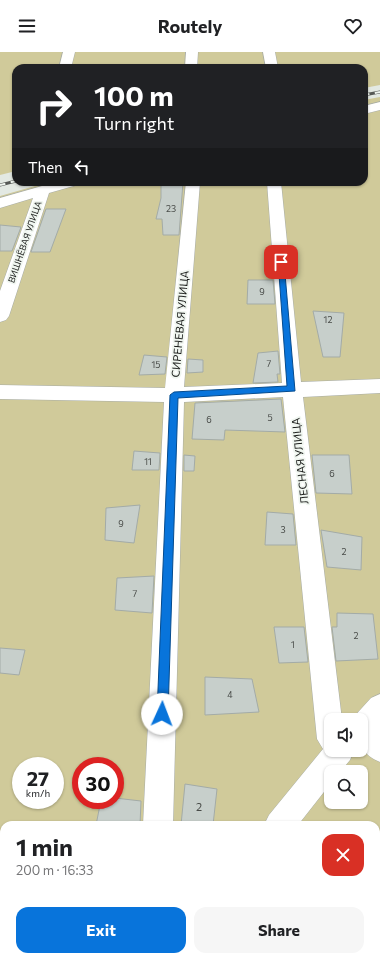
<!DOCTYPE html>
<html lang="en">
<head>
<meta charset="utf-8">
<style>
	body { margin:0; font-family:Commissioner,sans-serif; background:#f6f6f6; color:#202124; height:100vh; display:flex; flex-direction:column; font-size:15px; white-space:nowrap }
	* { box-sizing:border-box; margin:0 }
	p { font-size:13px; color:#757577 }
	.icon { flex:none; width:22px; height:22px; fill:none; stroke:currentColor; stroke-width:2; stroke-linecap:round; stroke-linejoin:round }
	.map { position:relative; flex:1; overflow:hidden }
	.details { position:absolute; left:0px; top:769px; width:380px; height:140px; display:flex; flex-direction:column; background:#fff; border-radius:12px 12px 0 0; box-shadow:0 1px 3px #0004 }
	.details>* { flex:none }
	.hud { position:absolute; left:12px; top:12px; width:356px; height:122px; border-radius:12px; box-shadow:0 1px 3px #0004; background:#202124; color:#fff; overflow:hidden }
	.controls { position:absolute; left:324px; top:661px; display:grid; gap:8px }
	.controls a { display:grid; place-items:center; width:44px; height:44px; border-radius:8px; background:#fff; box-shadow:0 1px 3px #0004; font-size:20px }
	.speed { position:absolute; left:12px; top:705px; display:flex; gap:8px; font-size:20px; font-weight:700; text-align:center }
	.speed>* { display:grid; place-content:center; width:52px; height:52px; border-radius:50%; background:#fff; box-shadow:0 1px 3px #0004; line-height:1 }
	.speed small { font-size:10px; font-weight:400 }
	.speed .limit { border:6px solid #d22; background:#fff; color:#111 }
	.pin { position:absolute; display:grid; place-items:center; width:34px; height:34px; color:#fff; margin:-17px; border-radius:8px; box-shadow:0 2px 6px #0006 }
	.me { position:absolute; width:44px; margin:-22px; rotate:2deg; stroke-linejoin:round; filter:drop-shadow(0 0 3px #0008) }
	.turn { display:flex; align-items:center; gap:14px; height:84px; padding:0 16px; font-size:18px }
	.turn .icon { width:52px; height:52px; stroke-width:2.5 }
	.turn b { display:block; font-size:28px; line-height:34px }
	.then { display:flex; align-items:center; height:38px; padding:0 16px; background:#0003; gap:8px; font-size:15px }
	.round { display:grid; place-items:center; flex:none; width:42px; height:42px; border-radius:12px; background:#f6f6f6 }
	.overview { display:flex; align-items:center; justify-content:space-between; height:68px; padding:0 16px }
	h1 { font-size:24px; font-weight:700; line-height:30px }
	.cta { display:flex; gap:8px; margin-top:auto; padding:8px 16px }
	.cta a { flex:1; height:46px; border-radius:12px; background:#0874db; color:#fff; font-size:16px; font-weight:700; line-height:46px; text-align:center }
	.cta a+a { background:#f6f6f6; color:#202124 }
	header { display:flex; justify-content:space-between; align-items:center; height:52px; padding:0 16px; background:#fff; font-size:18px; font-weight:700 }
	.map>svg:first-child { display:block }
	.green { fill:#d0ca9a; fill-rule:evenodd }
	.building { fill:#c7cfcb; stroke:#a3aba7 }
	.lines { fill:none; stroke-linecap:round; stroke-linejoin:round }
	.minor-casing { stroke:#a7aca7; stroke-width:1 }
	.minor { fill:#fff; fill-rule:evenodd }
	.rail-casing { stroke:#555855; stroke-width:3 }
	.rail { stroke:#f0f6f0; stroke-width:2; stroke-dasharray:5.5; stroke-linecap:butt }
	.route { fill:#0874db; stroke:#054b8e }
	.labels { text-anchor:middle; stroke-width:3.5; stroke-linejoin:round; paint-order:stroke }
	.number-label { font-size:9px; fill:#484b48 }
	.far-street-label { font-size:9px; fill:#1d1f1d; stroke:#f0f6f0 }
	.street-label { font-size:11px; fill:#1d1f1d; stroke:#f0f6f0 }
	.near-number-label { font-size:11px; fill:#484b48 }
</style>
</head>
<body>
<header><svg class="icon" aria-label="menu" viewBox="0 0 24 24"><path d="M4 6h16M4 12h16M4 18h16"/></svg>Routely<svg class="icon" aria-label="heart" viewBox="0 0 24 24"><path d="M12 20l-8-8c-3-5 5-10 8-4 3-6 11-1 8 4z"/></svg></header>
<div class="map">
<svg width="380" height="909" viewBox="0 0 380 909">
	<rect width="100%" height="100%" fill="#e3e9e3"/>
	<path class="green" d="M0,0H380V33L364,36V16H16V119L0,123Z
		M380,45V909H0V144L49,130H364V48ZM331,668H361V698H331ZM21,714H55V748H21ZM81,714H115V748H81ZM331,720H361V750H331ZM4,773H376V905H4Z"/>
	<path class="building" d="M161,130H183L179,183H163L162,167H156L161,146Z
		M46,157H66L50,200H31Z
		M0,173L21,175L12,199H0Z
		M248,228H273L275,252H247Z
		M313,259L344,261L340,305H323Z
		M278,299L280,322H277L278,330L253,331L258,301Z
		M144,303L167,305L165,322L139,323Z
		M188,307L203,308V320L187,321Z
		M281,347L285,380L225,378L224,388L192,387L195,351Z
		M134,399L160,401L159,418H132Z
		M184,403L195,404L194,419H184Z
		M312,403H349L352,442L316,441Z
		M140,453L134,491L105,488L106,456Z
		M267,460L293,462L296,493H265Z
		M321,478L362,485L361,518L327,515Z
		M154,524L152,561L115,558L117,526Z
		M337,561L373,562L378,607L336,609L332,575H337Z
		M274,575H304L308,610L279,611Z
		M0,596L25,598L19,623L0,621Z
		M205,625L252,627L259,660L205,663Z
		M185,732L217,737L213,773H181Z
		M115,746L141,749L140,773H96L101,748H115Z"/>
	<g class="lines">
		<g class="minor-casing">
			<path id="minor" d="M63,0H75L71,16H59Z
				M186,0H198L197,16H185Z
				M263,0H275L278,16H266Z
				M380,50V58L364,62V54Z
				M56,130H79L77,133L49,141L9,264L6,268L0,270V239L33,146L0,156V146Z
				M186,130H200L184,335L282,331L267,130H281L301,330L380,327V341L303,345L342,668H331V698H354L350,708L340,720H331V731L298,773H264L269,763L323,697L317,687L283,345L184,350L173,773H143L164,350L0,347V333L165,336Z
				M380,642V710C358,701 361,689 361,668H351L371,646Z
				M380,873V909H366L363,905H376V875Z
				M137,905H189L187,909H137Z"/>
		</g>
		<use href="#minor" class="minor"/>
		<g class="rail-casing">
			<path id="rail" d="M364,43L380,40
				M0,133L16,129"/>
		</g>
		<use href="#rail" class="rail"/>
	</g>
	<path class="route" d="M278,208L284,210L295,339L178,346L168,662L166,665L162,667L159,665L157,662L170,343L174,340L287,334Z"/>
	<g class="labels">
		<g class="number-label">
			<text x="171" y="160">23</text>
			<text x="262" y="243">9</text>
			<text x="328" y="271">12</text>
			<text x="269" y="315">7</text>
			<text x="156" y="316">15</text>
			<text x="270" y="369">5</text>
			<text x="209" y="371">6</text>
			<text x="148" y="413">11</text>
			<text x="332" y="425">6</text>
			<text x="121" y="475">9</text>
			<text x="283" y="481">3</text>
			<text x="344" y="503">2</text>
			<text x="135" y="545">7</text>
			<text x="356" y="587">2</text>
			<text x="293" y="596">1</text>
			<text x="230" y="646">4</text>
		</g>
		<g class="far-street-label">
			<text transform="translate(25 190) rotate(-71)" y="3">ВИШНЁВАЯ УЛИЦА</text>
		</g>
		<g class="street-label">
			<text transform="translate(180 272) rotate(-85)" y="4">СИРЕНЕВАЯ УЛИЦА</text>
			<text transform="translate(300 409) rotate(-96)" y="4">ЛЕСНАЯ УЛИЦА</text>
		</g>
		<g class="near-number-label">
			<text x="199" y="759">2</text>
		</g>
	</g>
</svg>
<div class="controls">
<a><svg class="icon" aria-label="sound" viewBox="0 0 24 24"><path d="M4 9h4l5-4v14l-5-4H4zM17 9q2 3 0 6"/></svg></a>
<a><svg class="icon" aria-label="search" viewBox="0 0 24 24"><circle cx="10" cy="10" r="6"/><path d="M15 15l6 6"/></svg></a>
</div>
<div class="speed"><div>27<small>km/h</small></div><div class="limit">30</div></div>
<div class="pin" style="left:281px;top:210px;background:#d93025"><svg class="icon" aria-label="arrive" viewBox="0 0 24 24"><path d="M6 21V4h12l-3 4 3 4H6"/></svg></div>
<svg class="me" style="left:162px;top:662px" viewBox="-20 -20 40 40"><circle r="19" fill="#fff"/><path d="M0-13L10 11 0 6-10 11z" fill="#0874db"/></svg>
<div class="hud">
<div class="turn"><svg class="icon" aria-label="right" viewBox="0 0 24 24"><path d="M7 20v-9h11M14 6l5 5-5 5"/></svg><div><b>100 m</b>Turn right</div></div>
<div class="then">Then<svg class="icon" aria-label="left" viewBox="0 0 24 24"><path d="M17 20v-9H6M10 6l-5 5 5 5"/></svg></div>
</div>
<section class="details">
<div class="overview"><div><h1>1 min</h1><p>200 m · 16:33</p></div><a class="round" style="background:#d93025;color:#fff"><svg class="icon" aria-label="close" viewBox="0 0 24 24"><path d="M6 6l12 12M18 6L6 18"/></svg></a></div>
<div class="cta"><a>Exit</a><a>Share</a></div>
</section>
</div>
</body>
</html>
